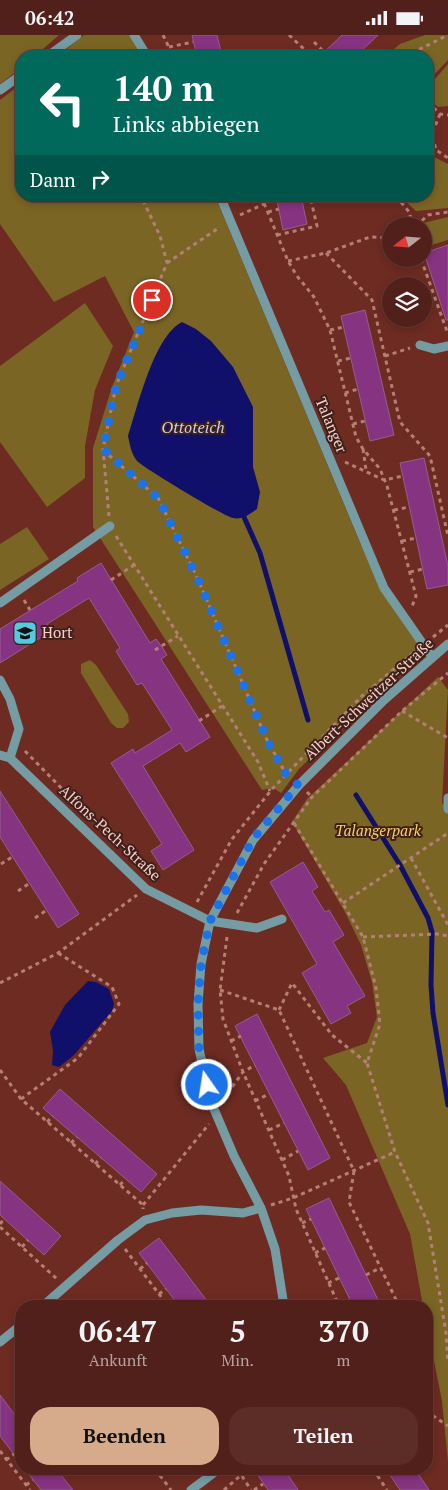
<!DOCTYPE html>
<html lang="de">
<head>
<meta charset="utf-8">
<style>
	body { margin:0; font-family:"PT Serif",serif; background:#5c2d27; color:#f1f3f6; height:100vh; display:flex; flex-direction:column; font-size:19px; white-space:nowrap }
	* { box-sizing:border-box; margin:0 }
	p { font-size:16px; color:#b5a3a2 }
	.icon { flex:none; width:28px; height:28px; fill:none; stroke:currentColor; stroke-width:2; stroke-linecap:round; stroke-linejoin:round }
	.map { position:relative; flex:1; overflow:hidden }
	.panel { position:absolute; left:15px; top:1265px; width:418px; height:175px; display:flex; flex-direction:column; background:#52201a; border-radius:20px; box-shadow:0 2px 8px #0003,0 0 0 1px #683e39 }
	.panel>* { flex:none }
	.banner { position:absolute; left:15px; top:15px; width:419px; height:152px; border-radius:20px; box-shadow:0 2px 8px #0003,0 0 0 1px #683e39; background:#00695c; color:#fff; overflow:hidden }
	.needle { width:32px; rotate:253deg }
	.tools { position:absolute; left:382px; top:182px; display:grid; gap:10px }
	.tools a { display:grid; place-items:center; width:50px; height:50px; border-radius:50%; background:#52201a; box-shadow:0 2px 8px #0003,0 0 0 1px #683e39; font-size:25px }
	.pin { position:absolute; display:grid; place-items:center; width:42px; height:42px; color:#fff; margin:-21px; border:2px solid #fff; border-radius:50%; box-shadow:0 1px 5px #0007 }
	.me { position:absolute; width:55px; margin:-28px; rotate:347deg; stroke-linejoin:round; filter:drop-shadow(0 0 4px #0008) }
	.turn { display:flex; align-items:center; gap:18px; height:105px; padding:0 15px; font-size:22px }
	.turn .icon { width:65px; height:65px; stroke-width:2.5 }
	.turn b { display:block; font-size:35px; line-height:42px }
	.then { display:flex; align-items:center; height:48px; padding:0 15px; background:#0003; gap:10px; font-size:19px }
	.eta { display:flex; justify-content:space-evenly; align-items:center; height:85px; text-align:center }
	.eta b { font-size:30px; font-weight:600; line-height:35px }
	.action { display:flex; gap:10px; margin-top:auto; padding:10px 15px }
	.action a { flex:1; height:58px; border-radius:20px; background:#d6ab8b; color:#111; font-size:20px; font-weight:600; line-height:58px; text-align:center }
	.action a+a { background:#5c2d27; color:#f1f3f6 }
	.status { display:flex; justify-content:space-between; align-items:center; height:35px; padding:0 25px; background:#52201a; direction:ltr }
	.status svg { height:14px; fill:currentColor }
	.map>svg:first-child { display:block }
	.green { fill:#7b6525 }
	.water { fill:#10106b }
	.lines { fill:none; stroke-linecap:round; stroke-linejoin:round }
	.stream { stroke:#10106b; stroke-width:5 }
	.building { fill:#863381; stroke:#935e8e }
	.path { stroke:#b57f77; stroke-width:3; stroke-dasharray:4 4; stroke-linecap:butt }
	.minor { stroke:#769ca3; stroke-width:9 }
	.route { stroke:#1a73e8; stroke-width:9; stroke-dasharray:0 16.2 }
	.labels { text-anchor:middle; stroke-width:4; stroke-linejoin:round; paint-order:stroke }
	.street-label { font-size:15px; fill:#f9cfc7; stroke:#3e201b }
	.poi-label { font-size:15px; fill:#f9cfc7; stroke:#3e201b; text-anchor:start }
	.park-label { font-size:15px; font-style:italic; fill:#fad159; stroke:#3e201b }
	.water-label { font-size:16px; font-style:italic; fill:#c7d0e9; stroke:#3e201b }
</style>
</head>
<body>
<div class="status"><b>06:42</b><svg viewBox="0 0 49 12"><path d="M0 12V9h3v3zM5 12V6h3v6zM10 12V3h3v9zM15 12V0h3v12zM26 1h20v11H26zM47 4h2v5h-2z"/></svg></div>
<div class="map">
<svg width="448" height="1455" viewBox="0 0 448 1455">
	<rect width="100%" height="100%" fill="#6d2b22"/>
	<path class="green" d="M0,0H59L35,21H21V33L0,49Z
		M84,0H131L144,21H58Z
		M425,0H448V25L431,43L428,66V21H385L400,9Z
		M448,29V71L438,72L431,66L434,45Z
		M21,49V161H215L358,503L382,555L418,609L417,620L299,734L281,758L273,753L262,755L93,492V413L112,352L134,297L105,241L54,267L0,189V65Z
		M428,108L430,120L448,129V173L416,176L400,161H428Z
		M448,182V205L425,212L423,188Z
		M85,268L113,311L95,355L85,411V443L47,472L0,407V331Z
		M27,492L49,524L0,555V509Z
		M90,625L96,630L128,679L129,687L123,693H117L111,688L81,638V629Z
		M438,642L448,655L442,768L448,773V1427L442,1366L426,1286V1271H423L410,1199L346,1050L323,1023L367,1008L377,982L372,947L361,910L345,877L292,787L307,764Z"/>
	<path class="water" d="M182,287L196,294L211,306L233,332L253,372V432L260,457L257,474C250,479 242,485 233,483C223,481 144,433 137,426C131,418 130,410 128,401C138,371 154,301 182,287Z
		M88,946L96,947L109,954L114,969L112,976L74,1020L59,1032L52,1030L53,1016L50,997L65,970Z"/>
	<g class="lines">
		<path class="stream" d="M244,482L260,518L308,685
			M356,760L400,830L428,883L432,897L431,950L433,978L448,1070"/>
	</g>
	<path class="building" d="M192,0H217L222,21H197Z
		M342,0H378L356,21H320Z
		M276,161H301L307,189L283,195Z
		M448,210V285H446L424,218Z
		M365,275L394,400L370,406L341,281Z
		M424,423L448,531V550L427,554L400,428Z
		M101,528L150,608L156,604L162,612L167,620L161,624L210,702L186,717L180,708L143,731L194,815L163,835L151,816L162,809L111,728L133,714L135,718L172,695L142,648L137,650L127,634L116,616L120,613L89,563L47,589L51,596L0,628V594L78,546L77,543Z
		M0,756L79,879L58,893L0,802Z
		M303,827L318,852L312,856L325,877L329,875L344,900L333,907L365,961L347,971L351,978L331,989L302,938L317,929L270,847Z
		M257,979L330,1123L308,1135L235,991Z
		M60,1054L157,1139L141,1157L43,1073Z
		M0,1146L61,1201L44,1220L0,1180Z
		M329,1163L366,1240L381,1271H353L306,1174Z
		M159,1203L211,1271H179L139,1218Z
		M0,1360L21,1388V1429L0,1401Z
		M25,1434H56L73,1455H41Z
		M265,1434H284L298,1455H268L257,1439Z
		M386,1434H415L429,1455H400Z"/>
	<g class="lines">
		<path class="path" d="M163,0L173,21
			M289,0L306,16L299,21
			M314,7L324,17
			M169,12L193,7
			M415,21L418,15L448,0
			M428,67L440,79L448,80
			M440,79L432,99L436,115L448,123
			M261,161L288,226L297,241L314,262L330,295L356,402L363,414L380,434L387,451L416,561L411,574
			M396,161L410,178L411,191
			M268,177L279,174
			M240,180L264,169
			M416,191L428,180L448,177
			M277,200L317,191L310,161
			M326,218L372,265L400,387L430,421L448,501
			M421,224L448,299
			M288,226L326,218L370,202L391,203
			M167,228L220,192
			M330,295L344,292
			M385,321L410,313
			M338,326L351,323
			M345,358L358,354
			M353,389L365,386
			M363,414L366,435
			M103,415L158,463L196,540L267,705L286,739L291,743
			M345,427L384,445L403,441
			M394,475L409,472
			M109,481L103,414L116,351L167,228L160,201L141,161
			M116,501L258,727L270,756
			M402,506L416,503
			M410,537L423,534
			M111,545L134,530
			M24,565L30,575
			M433,602L448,590
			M155,615L178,601
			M402,676L448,703
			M199,686L222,671
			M25,716L76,768
			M307,757L312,762
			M294,788L363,902L376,953L380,989L367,1028L395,1117L428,1188L446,1298L448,1328
			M411,823L448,890
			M1,829L12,822
			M18,856L30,848
			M197,867L232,804L273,753L362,661L414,617
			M343,868L448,798
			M237,878L264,829L312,762L402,676L448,638
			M35,883L47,875
			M227,902L220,955L223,984L243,1037L289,1141L296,1174L339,1271
			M363,902L437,899L448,901
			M0,948L58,918L137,860
			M220,955L279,975L354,1136L349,1167L399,1271
			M279,975L292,948L332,1000L367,1028
			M231,1006L241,1001
			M0,1035L21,1064L143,1170V1174
			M21,1064L78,1023L119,969L112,952L58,918
			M223,1065L243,1037L255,1030
			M255,1066L269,1059
			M47,1087L53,1081
			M269,1095L284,1088
			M71,1108L77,1102
			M282,1125L298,1116
			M95,1129L101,1123
			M120,1150L125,1144
			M143,1170L209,1089
			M271,1170L293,1163L395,1117
			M302,1188L311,1184
			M0,1189L4,1184
			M0,1192L57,1244
			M22,1212L28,1205
			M125,1214L168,1271
			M315,1218L325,1213
			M140,1234L147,1228
			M366,1240L380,1233
			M328,1248L339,1243
			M159,1259L166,1254
			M426,1376L448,1391
			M0,1416L30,1455
			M6,1425L14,1419
			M155,1434L171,1455
			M373,1434L387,1455
			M377,1440L386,1434
			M242,1441L251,1455
			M26,1450L33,1445
			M224,1455L248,1434
			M254,1455L263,1449"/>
		<path class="minor" d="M134,0L147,21
			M48,21L77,0
			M0,55L21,40
			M220,161L384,553L432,622
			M420,310L434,314L448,311
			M0,568L110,491
			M0,645L10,664L19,694L10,723
			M0,720L10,723L146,854L210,886L257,893L282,884
			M448,763V774
			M43,1271L118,1205L145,1185L172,1178L201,1175L243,1178L261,1173
			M284,1271L275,1214L261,1173L234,1121L211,1067L199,1014L198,969L201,929L210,886L253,805L299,750L384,665L448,609
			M0,1307L21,1290
			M191,1455L219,1434"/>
	</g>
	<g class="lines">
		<path class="route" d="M152,265L116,351L103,414L158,463L196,540L267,705L286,739L298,750L253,804L210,886L201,929L198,969L199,1014L207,1050"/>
	</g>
	<defs>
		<g id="school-square" transform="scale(1.25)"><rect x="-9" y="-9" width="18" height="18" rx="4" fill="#54cade" stroke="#3e201b"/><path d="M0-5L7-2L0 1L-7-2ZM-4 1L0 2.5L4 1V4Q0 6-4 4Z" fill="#111"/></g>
	</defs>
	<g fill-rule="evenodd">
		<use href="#school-square" x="25" y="598"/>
	</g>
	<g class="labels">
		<g class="street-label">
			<text transform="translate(331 390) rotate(67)" y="5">Talanger</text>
			<text transform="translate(369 664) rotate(-43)" y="5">Albert-Schweitzer-Straße</text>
			<text transform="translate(110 798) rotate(43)" y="5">Alfons-Pech-Straße</text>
		</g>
		<g class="poi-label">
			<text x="42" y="603">Hort</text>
		</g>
		<g class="park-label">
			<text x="378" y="801">Talangerpark</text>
		</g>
		<g class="water-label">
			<text x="193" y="398">Ottoteich</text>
		</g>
	</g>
</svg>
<div class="tools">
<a><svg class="needle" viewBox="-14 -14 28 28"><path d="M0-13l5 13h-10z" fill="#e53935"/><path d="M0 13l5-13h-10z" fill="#b5a3a2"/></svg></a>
<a><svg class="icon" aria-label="layers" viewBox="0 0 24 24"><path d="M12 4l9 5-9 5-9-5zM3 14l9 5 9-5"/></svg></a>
</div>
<div class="pin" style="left:152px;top:265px;background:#d93025"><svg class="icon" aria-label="arrive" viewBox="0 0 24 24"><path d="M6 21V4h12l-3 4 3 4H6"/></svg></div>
<svg class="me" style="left:207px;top:1050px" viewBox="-20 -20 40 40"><circle r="17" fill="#1a73e8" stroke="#fff" stroke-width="3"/><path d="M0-11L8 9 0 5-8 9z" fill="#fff"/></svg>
<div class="banner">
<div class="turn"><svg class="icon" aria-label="left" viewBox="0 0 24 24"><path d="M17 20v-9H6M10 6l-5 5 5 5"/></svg><div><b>140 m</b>Links abbiegen</div></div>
<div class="then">Dann<svg class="icon" aria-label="right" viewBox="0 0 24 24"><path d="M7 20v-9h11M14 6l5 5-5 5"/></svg></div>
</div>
<section class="panel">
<div class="eta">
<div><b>06:47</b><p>Ankunft</p></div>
<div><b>5</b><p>Min.</p></div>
<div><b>370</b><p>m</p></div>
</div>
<div class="action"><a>Beenden</a><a>Teilen</a></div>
</section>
</div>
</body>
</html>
